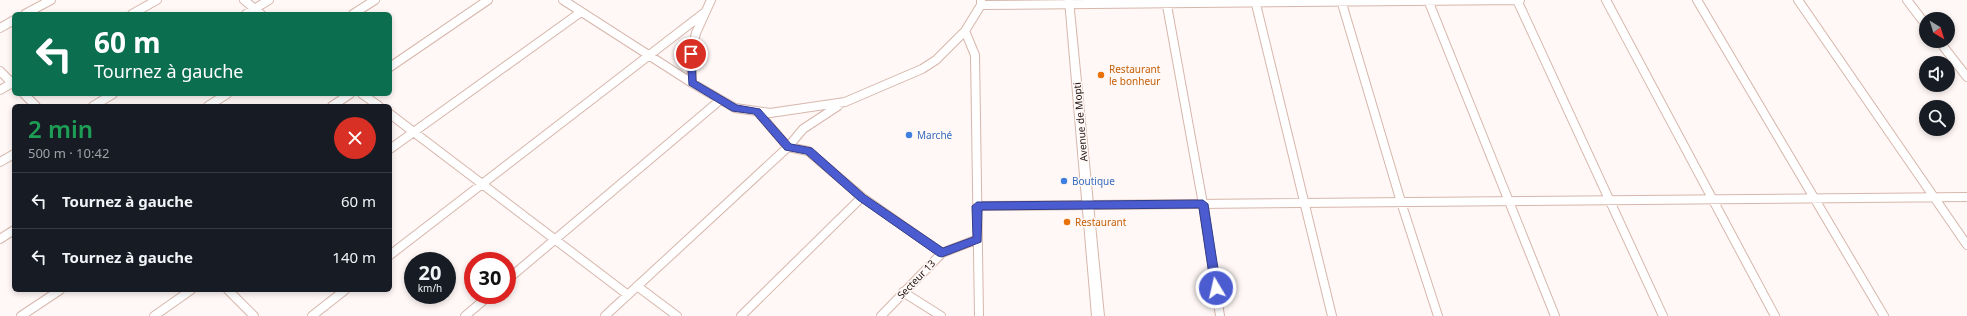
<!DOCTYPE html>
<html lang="fr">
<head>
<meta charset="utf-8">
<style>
	body { margin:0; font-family:"Noto Sans",sans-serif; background:#242831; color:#f1f3f6; height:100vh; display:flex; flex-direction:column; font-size:15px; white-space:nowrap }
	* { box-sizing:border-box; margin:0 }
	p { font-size:13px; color:#9ea1a6 }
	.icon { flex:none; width:22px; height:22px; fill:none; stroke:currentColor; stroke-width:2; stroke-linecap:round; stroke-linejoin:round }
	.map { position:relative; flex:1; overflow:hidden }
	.side { position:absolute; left:12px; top:104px; width:380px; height:188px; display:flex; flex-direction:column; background:#171b24; border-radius:6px; box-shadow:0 2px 6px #0003 }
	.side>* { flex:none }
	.guide { position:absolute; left:12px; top:12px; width:380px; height:84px; border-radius:6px; box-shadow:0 2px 6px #0003; background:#0b6e4f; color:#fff; overflow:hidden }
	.needle { width:26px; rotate:142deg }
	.buttons { position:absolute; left:1919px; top:12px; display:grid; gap:8px }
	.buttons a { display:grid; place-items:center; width:36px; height:36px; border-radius:50%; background:#171b24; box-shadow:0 2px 6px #0003; font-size:20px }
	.speed { position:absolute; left:404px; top:252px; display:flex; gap:8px; font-size:20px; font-weight:700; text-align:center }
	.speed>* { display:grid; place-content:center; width:52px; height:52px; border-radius:50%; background:#171b24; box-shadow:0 2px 6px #0003; line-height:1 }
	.speed small { font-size:10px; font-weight:400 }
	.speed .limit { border:6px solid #d22; background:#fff; color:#111 }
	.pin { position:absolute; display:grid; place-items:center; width:34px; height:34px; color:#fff; margin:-17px; border:2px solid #fff; border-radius:50%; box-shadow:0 1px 4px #0007 }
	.me { position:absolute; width:44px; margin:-22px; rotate:351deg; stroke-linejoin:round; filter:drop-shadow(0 0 3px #0008) }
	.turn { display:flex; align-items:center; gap:14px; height:84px; padding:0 16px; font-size:18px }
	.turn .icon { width:52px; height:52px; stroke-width:2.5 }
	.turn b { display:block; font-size:28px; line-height:34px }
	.round { display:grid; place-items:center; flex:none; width:42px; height:42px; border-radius:21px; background:#242831 }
	.headline { display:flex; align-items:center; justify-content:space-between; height:68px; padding:0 16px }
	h1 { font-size:24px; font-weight:600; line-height:30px; color:#1e9e55 }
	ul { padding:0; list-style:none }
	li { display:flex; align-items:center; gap:12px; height:56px; padding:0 16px; border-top:1px solid #363941 }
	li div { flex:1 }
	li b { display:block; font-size:15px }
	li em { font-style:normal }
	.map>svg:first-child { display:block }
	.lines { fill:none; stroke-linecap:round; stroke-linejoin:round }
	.minor-casing { stroke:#d7b6ab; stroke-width:10 }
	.tertiary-casing { stroke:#d7b6ab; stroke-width:2 }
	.minor { stroke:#fff; stroke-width:8 }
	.tertiary { fill:#fff; fill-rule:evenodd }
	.route { fill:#4b5cd1; stroke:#313c88 }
	.food-dot { fill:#e8710a; stroke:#fff8f6; stroke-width:1.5 }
	.shop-dot { fill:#3f7fe0; stroke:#fff8f6; stroke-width:1.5 }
	.labels { text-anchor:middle; stroke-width:3; stroke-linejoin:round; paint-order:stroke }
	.food-label { font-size:10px; fill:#c56008; stroke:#fff8f6; text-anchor:start }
	.street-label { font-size:10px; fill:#1d120e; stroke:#fff8f6 }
	.shop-label { font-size:10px; fill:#366cbe; stroke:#fff8f6; text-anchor:start }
</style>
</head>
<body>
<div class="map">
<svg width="1967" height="316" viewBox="0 0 1967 316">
	<rect width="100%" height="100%" fill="#fff8f6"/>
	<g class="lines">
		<g class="minor-casing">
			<path id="minor" d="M244,0L261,14
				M563,0L692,83
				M711,0L696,33L691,54L692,83L735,108L770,113L845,102L922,69L936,60L965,31L975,55L979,316
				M1166,0L1203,204L1220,316
				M1255,0L1332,316
				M1341,0L1401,202L1438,316
				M1428,0L1555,316
				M1517,0L1663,316
				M1606,0L1775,316
				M1697,0L1884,316
				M1798,0L1967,245
				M1907,0L1926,25
				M981,5L1520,0
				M25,14L51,0
				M132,14L157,0
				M246,14L269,0
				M353,14L375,0
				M0,28L14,20
				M965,31L981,5V1
				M1939,41L1967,77
				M390,67L488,0
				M0,71L14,85
				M0,90L14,82
				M24,94L36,106
				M362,94L379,106
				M93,106L113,94
				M208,106L227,94
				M332,106L350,94
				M838,106L803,129L788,147L808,151L862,197
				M390,114L628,295
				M390,149L581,12
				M0,162L14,154
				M977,206L1967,197
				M0,239L14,230
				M390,255L704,13
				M507,280L719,101
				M637,286L677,316
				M228,290L254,316
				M903,292L941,316
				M21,316L60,290
				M154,316L191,290
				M312,316L345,290
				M465,316L490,295
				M605,316L788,147L757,111
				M741,316L862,197L942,253
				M881,316L942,253L978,239"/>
		</g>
		<g class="tertiary-casing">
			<path id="tertiary" d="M1065,0H1073L1104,316H1092Z"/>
		</g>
		<use href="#minor" class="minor"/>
		<use href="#tertiary" class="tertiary"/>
	</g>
	<path class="route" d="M691,51L695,54L696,81L737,105L760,109L791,144L812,148L865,195L943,248L973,237L972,206L977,202L1203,200L1208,204L1221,288L1216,292L1211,288L1199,208L982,210L981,242L942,257L938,256L858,200L806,154L785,150L754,114L732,111L689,85L687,54Z"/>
	<g class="food-dot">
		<circle cx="1101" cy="75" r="4"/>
		<circle cx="1067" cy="222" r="4"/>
	</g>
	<g class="shop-dot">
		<circle cx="909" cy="135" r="4"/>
		<circle cx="1064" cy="181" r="4"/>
	</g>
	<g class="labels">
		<g class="food-label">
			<text x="1109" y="73">Restaurant<tspan x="1109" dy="12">le bonheur</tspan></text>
			<text x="1075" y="226">Restaurant</text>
		</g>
		<g class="street-label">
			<text transform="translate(1080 122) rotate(-95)" y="4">Avenue de Mopti</text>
			<text transform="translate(916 279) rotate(-46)" y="4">Secteur 13</text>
		</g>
		<g class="shop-label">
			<text x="917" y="139">Marché</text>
			<text x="1072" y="185">Boutique</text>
		</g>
	</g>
</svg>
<div class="buttons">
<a><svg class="needle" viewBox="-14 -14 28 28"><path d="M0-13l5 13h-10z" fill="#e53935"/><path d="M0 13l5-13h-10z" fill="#9ea1a6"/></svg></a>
<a><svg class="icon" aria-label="sound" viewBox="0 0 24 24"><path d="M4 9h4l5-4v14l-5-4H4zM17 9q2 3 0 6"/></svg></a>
<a><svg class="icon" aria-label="search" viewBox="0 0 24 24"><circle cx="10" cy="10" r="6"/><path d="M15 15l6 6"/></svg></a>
</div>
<div class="speed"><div>20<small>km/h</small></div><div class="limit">30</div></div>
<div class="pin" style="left:691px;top:54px;background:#d93025"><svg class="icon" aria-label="arrive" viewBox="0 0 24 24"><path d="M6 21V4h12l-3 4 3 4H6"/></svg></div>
<svg class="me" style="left:1216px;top:288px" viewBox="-20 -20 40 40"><circle r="17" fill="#4b5cd1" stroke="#fff" stroke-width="3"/><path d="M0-11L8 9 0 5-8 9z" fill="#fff"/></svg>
<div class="guide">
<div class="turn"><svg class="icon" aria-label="left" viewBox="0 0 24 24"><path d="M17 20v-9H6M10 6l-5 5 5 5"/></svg><div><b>60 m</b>Tournez à gauche</div></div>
</div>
<section class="side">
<div class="headline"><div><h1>2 min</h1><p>500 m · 10:42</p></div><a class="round" style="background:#d93025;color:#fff"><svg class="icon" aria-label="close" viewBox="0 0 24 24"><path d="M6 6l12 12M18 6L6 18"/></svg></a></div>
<ul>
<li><svg class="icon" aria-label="left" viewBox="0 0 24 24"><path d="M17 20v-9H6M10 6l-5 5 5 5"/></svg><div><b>Tournez à gauche</b></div><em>60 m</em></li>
<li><svg class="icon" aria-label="left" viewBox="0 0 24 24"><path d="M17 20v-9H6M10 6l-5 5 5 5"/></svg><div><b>Tournez à gauche</b></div><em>140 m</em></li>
</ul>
</section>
</div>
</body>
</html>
